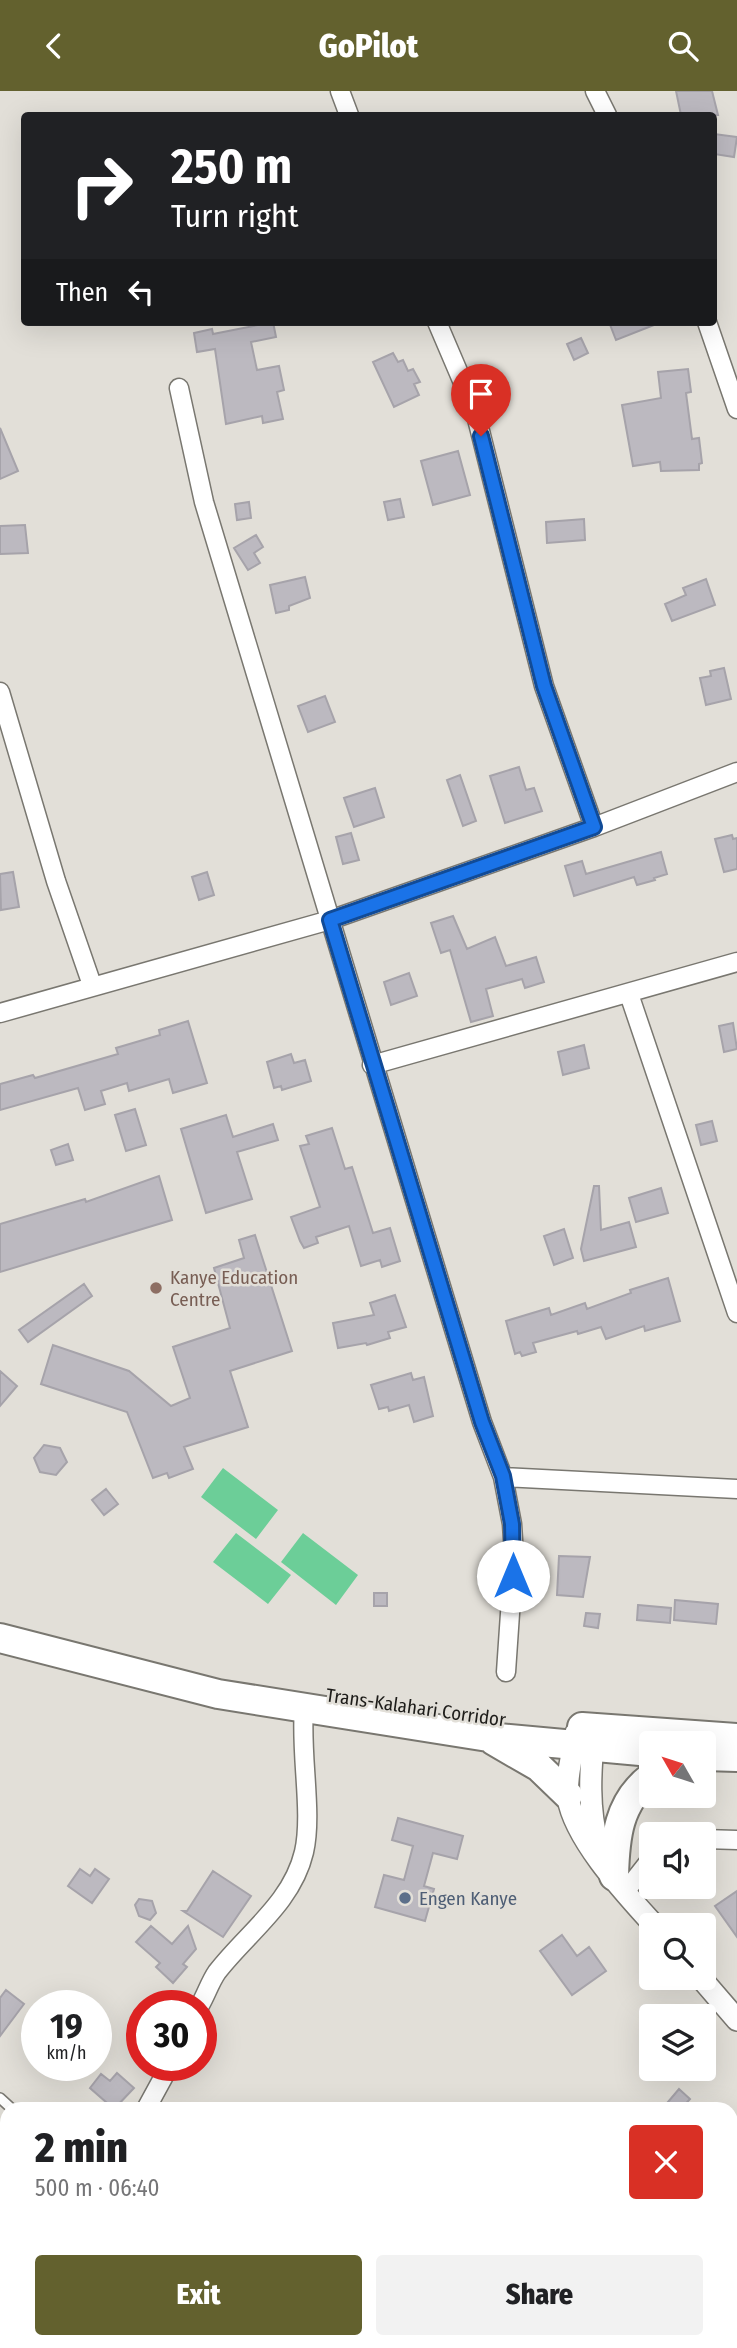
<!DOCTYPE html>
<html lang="en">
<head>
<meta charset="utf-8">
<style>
	body { margin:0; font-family:"Fira Sans Condensed",sans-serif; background:#f2f2f2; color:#202124; height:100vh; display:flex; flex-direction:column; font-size:26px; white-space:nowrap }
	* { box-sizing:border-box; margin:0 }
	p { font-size:23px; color:#757577 }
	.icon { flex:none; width:38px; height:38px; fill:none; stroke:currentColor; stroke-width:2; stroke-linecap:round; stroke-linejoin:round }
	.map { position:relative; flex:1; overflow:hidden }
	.sheet { position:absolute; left:0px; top:2011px; width:738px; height:247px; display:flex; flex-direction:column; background:#fff; border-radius:21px 21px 0 0; box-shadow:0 7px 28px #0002 }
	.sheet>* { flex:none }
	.guide { position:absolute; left:21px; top:21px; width:696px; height:214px; border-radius:7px; box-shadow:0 7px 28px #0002; background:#202124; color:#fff; overflow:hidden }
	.needle { width:46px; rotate:309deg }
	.controls { position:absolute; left:639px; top:1640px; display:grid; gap:14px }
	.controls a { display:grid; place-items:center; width:77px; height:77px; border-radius:7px; background:#fff; box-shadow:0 7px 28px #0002; font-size:35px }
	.speed { position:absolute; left:21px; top:1899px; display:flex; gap:14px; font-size:35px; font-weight:700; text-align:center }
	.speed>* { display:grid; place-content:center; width:91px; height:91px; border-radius:50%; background:#fff; box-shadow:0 7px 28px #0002; line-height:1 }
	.speed small { font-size:18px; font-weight:400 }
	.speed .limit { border:10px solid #d22; background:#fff; color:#111 }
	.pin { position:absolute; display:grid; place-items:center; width:60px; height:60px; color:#fff; margin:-72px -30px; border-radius:50% 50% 50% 0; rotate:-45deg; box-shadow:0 0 7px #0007 }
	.pin .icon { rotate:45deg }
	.me { position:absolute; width:77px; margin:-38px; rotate:0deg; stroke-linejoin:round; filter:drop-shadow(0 0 5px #0008) }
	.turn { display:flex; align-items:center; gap:24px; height:147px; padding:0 35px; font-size:32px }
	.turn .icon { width:91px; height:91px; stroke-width:2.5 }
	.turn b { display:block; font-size:49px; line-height:60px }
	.then { display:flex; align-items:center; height:66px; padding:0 35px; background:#0003; gap:14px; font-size:26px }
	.round { display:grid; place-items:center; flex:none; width:74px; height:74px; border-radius:7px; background:#f2f2f2 }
	.head { display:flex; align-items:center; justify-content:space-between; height:119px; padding:0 35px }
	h1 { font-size:42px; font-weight:800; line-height:52px }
	.cta { display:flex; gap:14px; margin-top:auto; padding:14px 35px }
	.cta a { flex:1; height:80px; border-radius:7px; background:#63612e; color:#fff; font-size:28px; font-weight:800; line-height:80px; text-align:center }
	.cta a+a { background:#f2f2f2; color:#202124 }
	header { display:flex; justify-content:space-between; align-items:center; height:91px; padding:0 35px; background:#63612e; color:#fff; font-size:32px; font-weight:800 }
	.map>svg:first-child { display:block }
	.green { fill:#6cce98 }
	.building { fill:#bcb9c0; stroke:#a6a3aa; stroke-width:2 }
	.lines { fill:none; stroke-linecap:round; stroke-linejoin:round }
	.service-casing { stroke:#797770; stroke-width:12 }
	.minor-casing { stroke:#797770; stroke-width:21 }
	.tertiary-casing { stroke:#797770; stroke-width:24 }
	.trunk-casing { stroke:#797770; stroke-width:32 }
	.service { stroke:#fff; stroke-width:9 }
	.minor { stroke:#fff; stroke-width:18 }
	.tertiary { stroke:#fff; stroke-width:21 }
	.trunk { stroke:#fff; stroke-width:28 }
	.route-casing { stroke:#114b97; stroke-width:18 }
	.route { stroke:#1a73e8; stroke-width:12 }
	.education-dot { fill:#8d6e63; stroke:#e2dfd8; stroke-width:2.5 }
	.service-dot { fill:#5c6f8a; stroke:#e2dfd8; stroke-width:2.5 }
	.labels { text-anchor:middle; stroke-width:5; stroke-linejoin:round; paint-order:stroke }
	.education-label { font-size:19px; fill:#785e54; stroke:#e2dfd8; text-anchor:start }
	.street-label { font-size:19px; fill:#1e1d1a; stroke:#e2dfd8 }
	.service-label { font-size:19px; fill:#4e5e75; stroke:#e2dfd8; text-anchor:start }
</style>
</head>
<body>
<header><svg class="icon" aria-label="back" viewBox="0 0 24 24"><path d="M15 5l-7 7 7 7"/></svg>GoPilot<svg class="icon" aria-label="search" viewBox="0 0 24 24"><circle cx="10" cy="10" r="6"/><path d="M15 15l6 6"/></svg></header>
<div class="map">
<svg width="737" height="2257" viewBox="0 0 737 2257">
	<rect width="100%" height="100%" fill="#e2dfd8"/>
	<path class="green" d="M223,1377L278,1419L256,1448L201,1406Z
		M236,1442L291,1484L268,1513L213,1471Z
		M303,1442L358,1484L336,1514L281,1471Z"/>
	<path class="building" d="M676,0H712L718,24H681Z
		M714,43L737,46L734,66L714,63Z
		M273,231L276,246L251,251L257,279L279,275L284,299L277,301L283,328L263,332L262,325L226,333L215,258L197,261L194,242L212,238L213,243Z
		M609,231H659V232L616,249Z
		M581,247L588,262L574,269L567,253Z
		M393,262L398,271L403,269L408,280L413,278L420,291L414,293L419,304L394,316L373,271Z
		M688,278L691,301L686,302L692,348L699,347L702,372L699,373V379L661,380L660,371L633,375L622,314L661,307L658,281Z
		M0,337L18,380L0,388Z
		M458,360L470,404L433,414L421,370Z
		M400,408L404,426L388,429L384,411Z
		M249,411L251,427L237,429L235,413Z
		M584,428L585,449L547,452L546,431Z
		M25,434L28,462L0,463V435Z
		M256,444L263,456L254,462L260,472L248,479L234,457Z
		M305,486L310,507L289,515V519L276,522L270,494Z
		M706,488L715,514L672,530L665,513L686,504L683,497Z
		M724,577L731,608L706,614L700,587L711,585L710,580Z
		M325,605L335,631L308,641L298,615Z
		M519,676L526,699L534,697L542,720L505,732L490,685Z
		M460,684L476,730L463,735L447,689Z
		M375,697L384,726L354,736L344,707Z
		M351,742L359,769L343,773L336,746Z
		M732,744L733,748L737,747V778L724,781L715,748Z
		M661,761L667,783L654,787L655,789L637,794L634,786L574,805L565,775L582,770L586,783Z
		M13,781L19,816L1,819L0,783Z
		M207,781L214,804L199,809L192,786Z
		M453,825L467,858L495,846L506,875L536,866L544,891L525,897L522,888L486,898L493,925L471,931L450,859L441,862L431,832Z
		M409,882L417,905L391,914L384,891Z
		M188,930L207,992L173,1002L169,988L129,1000L127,992L101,1000L105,1013L85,1019L78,997L0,1019V993L33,984L35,987L118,963L116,957L160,944L159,939Z
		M733,932L737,958L724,961L719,935Z
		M584,954L589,977L563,984L558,961Z
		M291,963L294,972L305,969L311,990L282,999L281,995L274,997L267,971Z
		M135,1018L146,1054L126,1060L115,1024Z
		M226,1024L233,1046L273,1033L278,1049L237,1061L252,1108L206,1122L181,1038Z
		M712,1030L717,1050L701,1054L696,1034Z
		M332,1037L345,1078L352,1076L373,1142L390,1137L400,1170L382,1176L380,1169L361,1175L349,1135L316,1146L318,1152L304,1157L300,1150L291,1126L320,1116L300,1055L309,1053L306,1045Z
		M68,1053L73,1069L56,1074L51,1059Z
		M159,1085L172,1129L0,1181V1133L85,1108L86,1111Z
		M594,1095H599L601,1139L629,1131L636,1156L584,1170L581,1158Z
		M661,1097L668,1122L636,1131L629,1107Z
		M564,1138L573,1167L554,1174L544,1145Z
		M255,1144L292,1260L230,1280L248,1336L184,1356L193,1378L169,1387L167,1382L153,1387L127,1321L41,1293L53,1254L129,1280L171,1315L190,1307L173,1256L230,1237L214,1177L244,1167L239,1149Z
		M668,1187L680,1230L645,1240L644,1235L606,1248L601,1236L578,1243L577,1240L533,1252L536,1261L522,1265L520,1261L515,1263L506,1230L549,1217L551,1224L585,1212L587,1218L631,1202L630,1199Z
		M84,1193L92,1205L28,1251L19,1239Z
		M395,1204L406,1236L388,1241L390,1247L367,1254L366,1252L338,1257L333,1232L374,1224L370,1212Z
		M0,1280L17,1295L0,1315Z
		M411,1282L413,1289L424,1286L433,1325L414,1331L409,1314L389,1320L388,1316L379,1318L371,1294Z
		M44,1354L60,1357L67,1371L56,1384L40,1381L34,1367Z
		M106,1398L118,1413L104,1424L92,1409Z
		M559,1465L590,1466L583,1506L557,1504Z
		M374,1502H387V1515H374Z
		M675,1509L718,1513L716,1533L674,1529Z
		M638,1514L671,1517L670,1532L637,1529Z
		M586,1522L600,1523L598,1537L584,1535Z
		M398,1727L463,1745L457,1768L433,1762L424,1795L434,1798L425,1830L375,1816L384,1784L404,1789L413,1755L392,1749Z
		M80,1778L90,1785L95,1778L109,1788L92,1812L68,1795Z
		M213,1780L251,1805L223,1846L183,1820H187Z
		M737,1800V1846L715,1815Z
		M139,1808L152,1810L156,1822L150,1829L139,1825L135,1814Z
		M151,1835L172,1853L188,1835L196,1858L183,1873L187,1876L173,1892L156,1876L160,1872L136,1851Z
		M562,1844L577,1865L589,1856L606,1880L572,1904L540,1860Z
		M6,1899L24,1913L0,1945V1907Z
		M117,1982L134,1997L114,2018L90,1997L101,1983L110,1990Z
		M679,1998L690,2008L681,2018H662Z"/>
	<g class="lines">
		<g class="service-casing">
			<path id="service" d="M0,2007L12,2018"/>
		</g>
		<g class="minor-casing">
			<path id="minor" d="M340,0L349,24
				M595,0L607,24
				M437,231L475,320L544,595L594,736
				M707,231L737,318
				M179,297L204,411L482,1331L503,1386L512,1433L514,1464L506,1581
				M0,601L56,790L92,894
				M629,903L737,1222
				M0,922L330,829L594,736L737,681
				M372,974L737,871
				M503,1386L737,1398
				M704,1748L737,1749
				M625,1801L651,1768
				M200,1914C206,1904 210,1891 217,1881C247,1842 292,1812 304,1761C313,1722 300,1662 304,1618
				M146,2018L170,1974
				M0,2254L7,2250"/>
		</g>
		<g class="tertiary-casing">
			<path id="tertiary" d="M576,1642C573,1662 565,1688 568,1707C575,1749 626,1803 654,1834
				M594,1644C590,1680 588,1718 598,1754
				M700,1886L737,1929"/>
		</g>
		<g class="trunk-casing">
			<path id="trunk" d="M0,1547L218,1603L488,1646L651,1661
				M582,1636L737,1647
				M494,1650L539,1676L568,1704
				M704,1665L737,1666
				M614,1785C615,1747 618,1711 651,1686"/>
		</g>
		<use href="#service" class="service"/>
		<use href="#minor" class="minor"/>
		<use href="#tertiary" class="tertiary"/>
		<use href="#trunk" class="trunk"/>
	</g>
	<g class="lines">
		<g class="route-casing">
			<path id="route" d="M481,345L544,595L594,736L330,829L482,1331L503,1385L512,1433L513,1485"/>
		</g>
		<use href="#route" class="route"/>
	</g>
	<circle class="education-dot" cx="156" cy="1197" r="7"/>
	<circle class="service-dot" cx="405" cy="1807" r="7"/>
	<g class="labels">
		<g class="education-label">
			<text x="170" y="1193">Kanye Education<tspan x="170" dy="22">Centre</tspan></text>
		</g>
		<g class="street-label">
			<text transform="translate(416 1616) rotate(8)" y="7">Trans-Kalahari Corridor</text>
		</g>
		<g class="service-label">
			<text x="419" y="1814">Engen Kanye</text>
		</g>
	</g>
</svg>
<div class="controls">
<a><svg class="needle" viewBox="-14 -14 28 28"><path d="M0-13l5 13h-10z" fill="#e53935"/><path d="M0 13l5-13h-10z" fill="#757577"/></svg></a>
<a><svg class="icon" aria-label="sound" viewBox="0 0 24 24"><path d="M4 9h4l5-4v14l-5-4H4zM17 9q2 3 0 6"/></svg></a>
<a><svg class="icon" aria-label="search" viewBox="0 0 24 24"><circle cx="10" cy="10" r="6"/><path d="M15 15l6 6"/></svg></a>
<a><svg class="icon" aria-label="layers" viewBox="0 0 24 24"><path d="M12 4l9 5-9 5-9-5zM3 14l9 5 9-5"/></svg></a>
</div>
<div class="speed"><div>19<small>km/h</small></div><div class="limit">30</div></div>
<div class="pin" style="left:481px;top:345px;background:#d93025"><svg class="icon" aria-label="arrive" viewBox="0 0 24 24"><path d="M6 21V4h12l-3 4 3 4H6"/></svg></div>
<svg class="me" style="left:513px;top:1485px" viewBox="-20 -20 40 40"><circle r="19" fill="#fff"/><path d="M0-13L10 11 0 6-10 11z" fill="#1a73e8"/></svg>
<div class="guide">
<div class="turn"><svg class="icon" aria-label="right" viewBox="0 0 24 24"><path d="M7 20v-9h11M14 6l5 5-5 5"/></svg><div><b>250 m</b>Turn right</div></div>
<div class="then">Then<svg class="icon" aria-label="left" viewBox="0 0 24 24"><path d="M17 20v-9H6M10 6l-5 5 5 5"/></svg></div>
</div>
<section class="sheet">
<div class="head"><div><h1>2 min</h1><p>500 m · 06:40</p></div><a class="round" style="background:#d93025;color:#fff"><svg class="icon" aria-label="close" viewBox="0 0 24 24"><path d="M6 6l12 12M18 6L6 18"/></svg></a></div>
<div class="cta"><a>Exit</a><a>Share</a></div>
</section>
</div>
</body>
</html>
